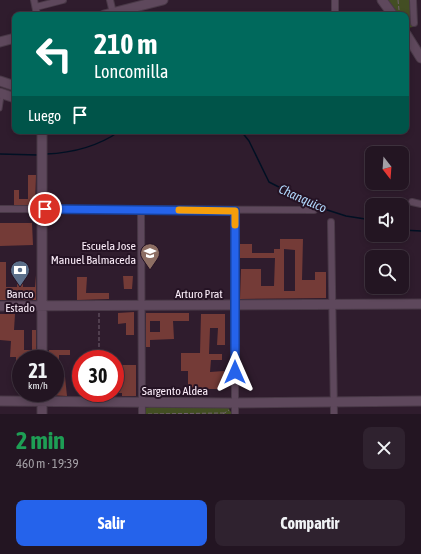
<!DOCTYPE html>
<html lang="es">
<head>
<meta charset="utf-8">
<style>
	body { margin:0; font-family:"Asap Condensed",sans-serif; background:#2f222f; color:#f1f3f6; height:100vh; display:flex; flex-direction:column; font-size:15px; white-space:nowrap }
	* { box-sizing:border-box; margin:0 }
	p { font-size:13px; color:#a39fa5 }
	.icon { flex:none; width:22px; height:22px; fill:none; stroke:currentColor; stroke-width:2; stroke-linecap:round; stroke-linejoin:round }
	.map { position:relative; height:414px; overflow:hidden }
	.sheet { display:flex; flex-direction:column; background:#231522; flex:1 }
	.sheet>* { flex:none }
	.hud { position:absolute; left:12px; top:12px; width:397px; height:122px; border-radius:8px; box-shadow:0 2px 6px #0003,0 0 0 1px #403440; background:#00695c; color:#fff; overflow:hidden }
	.needle { width:26px; rotate:163deg }
	.tools { position:absolute; left:365px; top:146px; display:grid; gap:8px }
	.tools a { display:grid; place-items:center; width:44px; height:44px; border-radius:8px; background:#231522; box-shadow:0 2px 6px #0003,0 0 0 1px #403440; font-size:20px }
	.speed { position:absolute; left:12px; top:350px; display:flex; gap:8px; font-size:20px; font-weight:700; text-align:center }
	.speed>* { display:grid; place-content:center; width:52px; height:52px; border-radius:50%; background:#231522; box-shadow:0 2px 6px #0003,0 0 0 1px #403440; line-height:1 }
	.speed small { font-size:10px; font-weight:400 }
	.speed .limit { border:6px solid #d22; background:#fff; color:#111 }
	.pin { position:absolute; display:grid; place-items:center; width:34px; height:34px; color:#fff; margin:-17px; border:2px solid #fff; border-radius:50%; box-shadow:0 1px 4px #0007 }
	.me { position:absolute; width:44px; margin:-22px; rotate:0deg; stroke-linejoin:round; filter:drop-shadow(0 0 3px #0008) }
	.turn { display:flex; align-items:center; gap:14px; height:84px; padding:0 16px; font-size:18px }
	.turn .icon { width:52px; height:52px; stroke-width:2.5 }
	.turn b { display:block; font-size:28px; line-height:34px }
	.then { display:flex; align-items:center; height:38px; padding:0 16px; background:#0003; gap:8px; font-size:15px }
	.round { display:grid; place-items:center; flex:none; width:42px; height:42px; border-radius:8px; background:#2f222f }
	.head { display:flex; align-items:center; justify-content:space-between; height:68px; padding:0 16px }
	h1 { font-size:24px; font-weight:700; line-height:30px; color:#1e9e55 }
	.action { display:flex; gap:8px; margin-top:auto; padding:8px 16px }
	.action a { flex:1; height:46px; border-radius:8px; background:#2563eb; color:#fff; font-size:16px; font-weight:700; line-height:46px; text-align:center }
	.action a+a { background:#2f222f; color:#f1f3f6 }
	.map>svg:first-child { display:block }
	.green { fill:#434e23 }
	.lines { fill:none; stroke-linecap:round; stroke-linejoin:round }
	.stream { stroke:#001023; stroke-width:1.5 }
	.building { fill:#743b37; fill-rule:evenodd }
	.lane-casing { stroke:#493947; stroke-width:5 }
	.street-casing { stroke:#493947; stroke-width:8 }
	.secondary-casing { stroke:#493947; stroke-width:11 }
	.path { stroke:#726170; stroke-width:1; stroke-dasharray:4 2; stroke-linecap:butt }
	.lane { stroke:#5e485c; stroke-width:3 }
	.street { stroke:#5e485c; stroke-width:6 }
	.secondary { stroke:#5e485c; stroke-width:9 }
	.route-casing { stroke:#184099; stroke-width:10 }
	.route { stroke:#2563eb; stroke-width:7 }
	.slow { stroke:#f59e0b; stroke-width:7 }
	.labels { text-anchor:middle; stroke-width:4; stroke-linejoin:round; paint-order:stroke }
	.poi-label { font-size:12px; fill:#fceefa; stroke:#251324; text-anchor:end }
	.street-label { font-size:12px; fill:#fceefa; stroke:#251324 }
	.water-label { font-size:13px; font-style:italic; fill:#b1d7fc; stroke:#251324 }
</style>
</head>
<body>
<div class="map">
<svg width="421" height="414" viewBox="0 0 421 414">
	<rect width="100%" height="100%" fill="#2f1c2d"/>
	<path class="green" d="M385,0H413V27L407,28L406,15H397Z
		M153,406L228,407L232,414H144L146,408Z"/>
	<g class="lines">
		<path class="stream" d="M241,131L249,141L269,182L318,207L346,216L372,220
			M0,154L38,155
			M46,154C73,153 97,147 120,131
			M402,230L421,231"/>
	</g>
	<path class="building" d="M28,175H36L35,205H14V190H19V199H28Z
		M0,223H32L33,245L0,246Z
		M280,239H303L302,280H315V272H326V298L240,299L241,269H261V286H274L275,258H240V244H252V253H274V249H280ZM284,249L295,250V291H284Z
		M0,262H6V287H17V275H23V287H35L36,275V300H0Z
		M123,276H133L132,289H124Z
		M77,277H87L86,293H109V299L77,300Z
		M134,312V335H126V323L118,324V313Z
		M146,313H189V321H173L174,339L150,340V347H146ZM150,321H160V332H150Z
		M0,314H15L14,330H24V350H32V330H36V359H21V370H16V357H10L11,341L0,340Z
		M201,314H225V345H217L218,328H210L209,354H222V360H211L210,372L224,371V389H188V371H181V353H200Z
		M49,350H70V355H59V361H55V359H49Z
		M122,365H136V396H122V393H118L119,383H115V376L122,377Z
		M55,377H65L67,396L48,395V393H55Z"/>
	<g class="lines">
		<g class="lane-casing">
			<path id="lane" d="M0,109L2,96"/>
		</g>
		<g class="street-casing">
			<path id="street" d="M34,0L37,15
				M110,0L113,13
				M335,0V15
				M413,0L414,23
				M36,7L63,0
				M412,202L421,204
				M0,209L314,210
				M141,209L142,414
				M235,211V414
				M331,222L334,414"/>
		</g>
		<g class="secondary-casing">
			<path id="secondary" d="M382,0L393,15
				M104,15L163,0
				M406,34L421,58
				M0,42L15,38
				M0,81L15,86
				M0,93L15,98
				M0,306L421,304
				M42,359V131
				M42,393V414
				M0,401L229,403L421,401"/>
		</g>
		<path class="path" d="M398,0L399,10
			M99,313V353L104,359
			M148,414L224,413
			M223,414L229,410"/>
		<use href="#lane" class="lane"/>
		<use href="#street" class="street"/>
		<use href="#secondary" class="secondary"/>
	</g>
	<g class="lines">
		<g class="route-casing">
			<path id="route" d="M45,209L235,211V372"/>
		</g>
		<use href="#route" class="route"/>
		<path class="slow" d="M179,210L235,211V225"/>
	</g>
	<defs>
		<g id="school-pin" transform="scale(1)"><path d="M0 17L-7.5 6A9.5 9.5 0 1 1 7.5 6Z" fill="#8d6e63" stroke="#251324"/><path d="M0-5L7-2L0 1L-7-2ZM-4 1L0 2.5L4 1V4Q0 6-4 4Z" fill="#fff"/></g>
		<g id="bank-pin" transform="scale(1)"><path d="M0 17L-7.5 6A9.5 9.5 0 1 1 7.5 6Z" fill="#5c6f8a" stroke="#251324"/><path d="M-6-4H6V4H-6ZM0-2.3a2.3 2.3 0 1 0 0 4.6a2.3 2.3 0 1 0 0-4.6Z" fill="#fff"/></g>
	</defs>
	<g fill-rule="evenodd">
		<use href="#school-pin" x="150" y="253"/>
		<use href="#bank-pin" x="20" y="270"/>
	</g>
	<g class="labels">
		<g class="poi-label">
			<text x="136" y="250">Escuela Jose<tspan x="136" dy="14">Manuel Balmaceda</tspan></text>
			<text x="20" y="298" text-anchor="middle">Banco<tspan x="20" dy="14">Estado</tspan></text>
		</g>
		<g class="street-label">
			<text x="199" y="298">Arturo Prat</text>
			<text x="175" y="395">Sargento Aldea</text>
		</g>
		<g class="water-label">
			<text transform="translate(303 198) rotate(24)" y="5">Chanquico</text>
		</g>
	</g>
</svg>
<div class="tools">
<a><svg class="needle" viewBox="-14 -14 28 28"><path d="M0-13l5 13h-10z" fill="#e53935"/><path d="M0 13l5-13h-10z" fill="#a39fa5"/></svg></a>
<a><svg class="icon" aria-label="sound" viewBox="0 0 24 24"><path d="M4 9h4l5-4v14l-5-4H4zM17 9q2 3 0 6"/></svg></a>
<a><svg class="icon" aria-label="search" viewBox="0 0 24 24"><circle cx="10" cy="10" r="6"/><path d="M15 15l6 6"/></svg></a>
</div>
<div class="speed"><div>21<small>km/h</small></div><div class="limit">30</div></div>
<div class="pin" style="left:45px;top:209px;background:#d93025"><svg class="icon" aria-label="arrive" viewBox="0 0 24 24"><path d="M6 21V4h12l-3 4 3 4H6"/></svg></div>
<svg class="me" style="left:235px;top:372px" viewBox="-20 -20 40 40"><path d="M0-17L14 15 0 8-14 15z" fill="#2563eb" stroke="#fff" stroke-width="4"/></svg>
<div class="hud">
<div class="turn"><svg class="icon" aria-label="left" viewBox="0 0 24 24"><path d="M17 20v-9H6M10 6l-5 5 5 5"/></svg><div><b>210 m</b>Loncomilla</div></div>
<div class="then">Luego<svg class="icon" aria-label="arrive" viewBox="0 0 24 24"><path d="M6 21V4h12l-3 4 3 4H6"/></svg></div>
</div>
</div>
<section class="sheet">
<div class="head"><div><h1>2 min</h1><p>460 m · 19:39</p></div><a class="round"><svg class="icon" aria-label="close" viewBox="0 0 24 24"><path d="M6 6l12 12M18 6L6 18"/></svg></a></div>
<div class="action"><a>Salir</a><a>Compartir</a></div>
</section>
</body>
</html>
